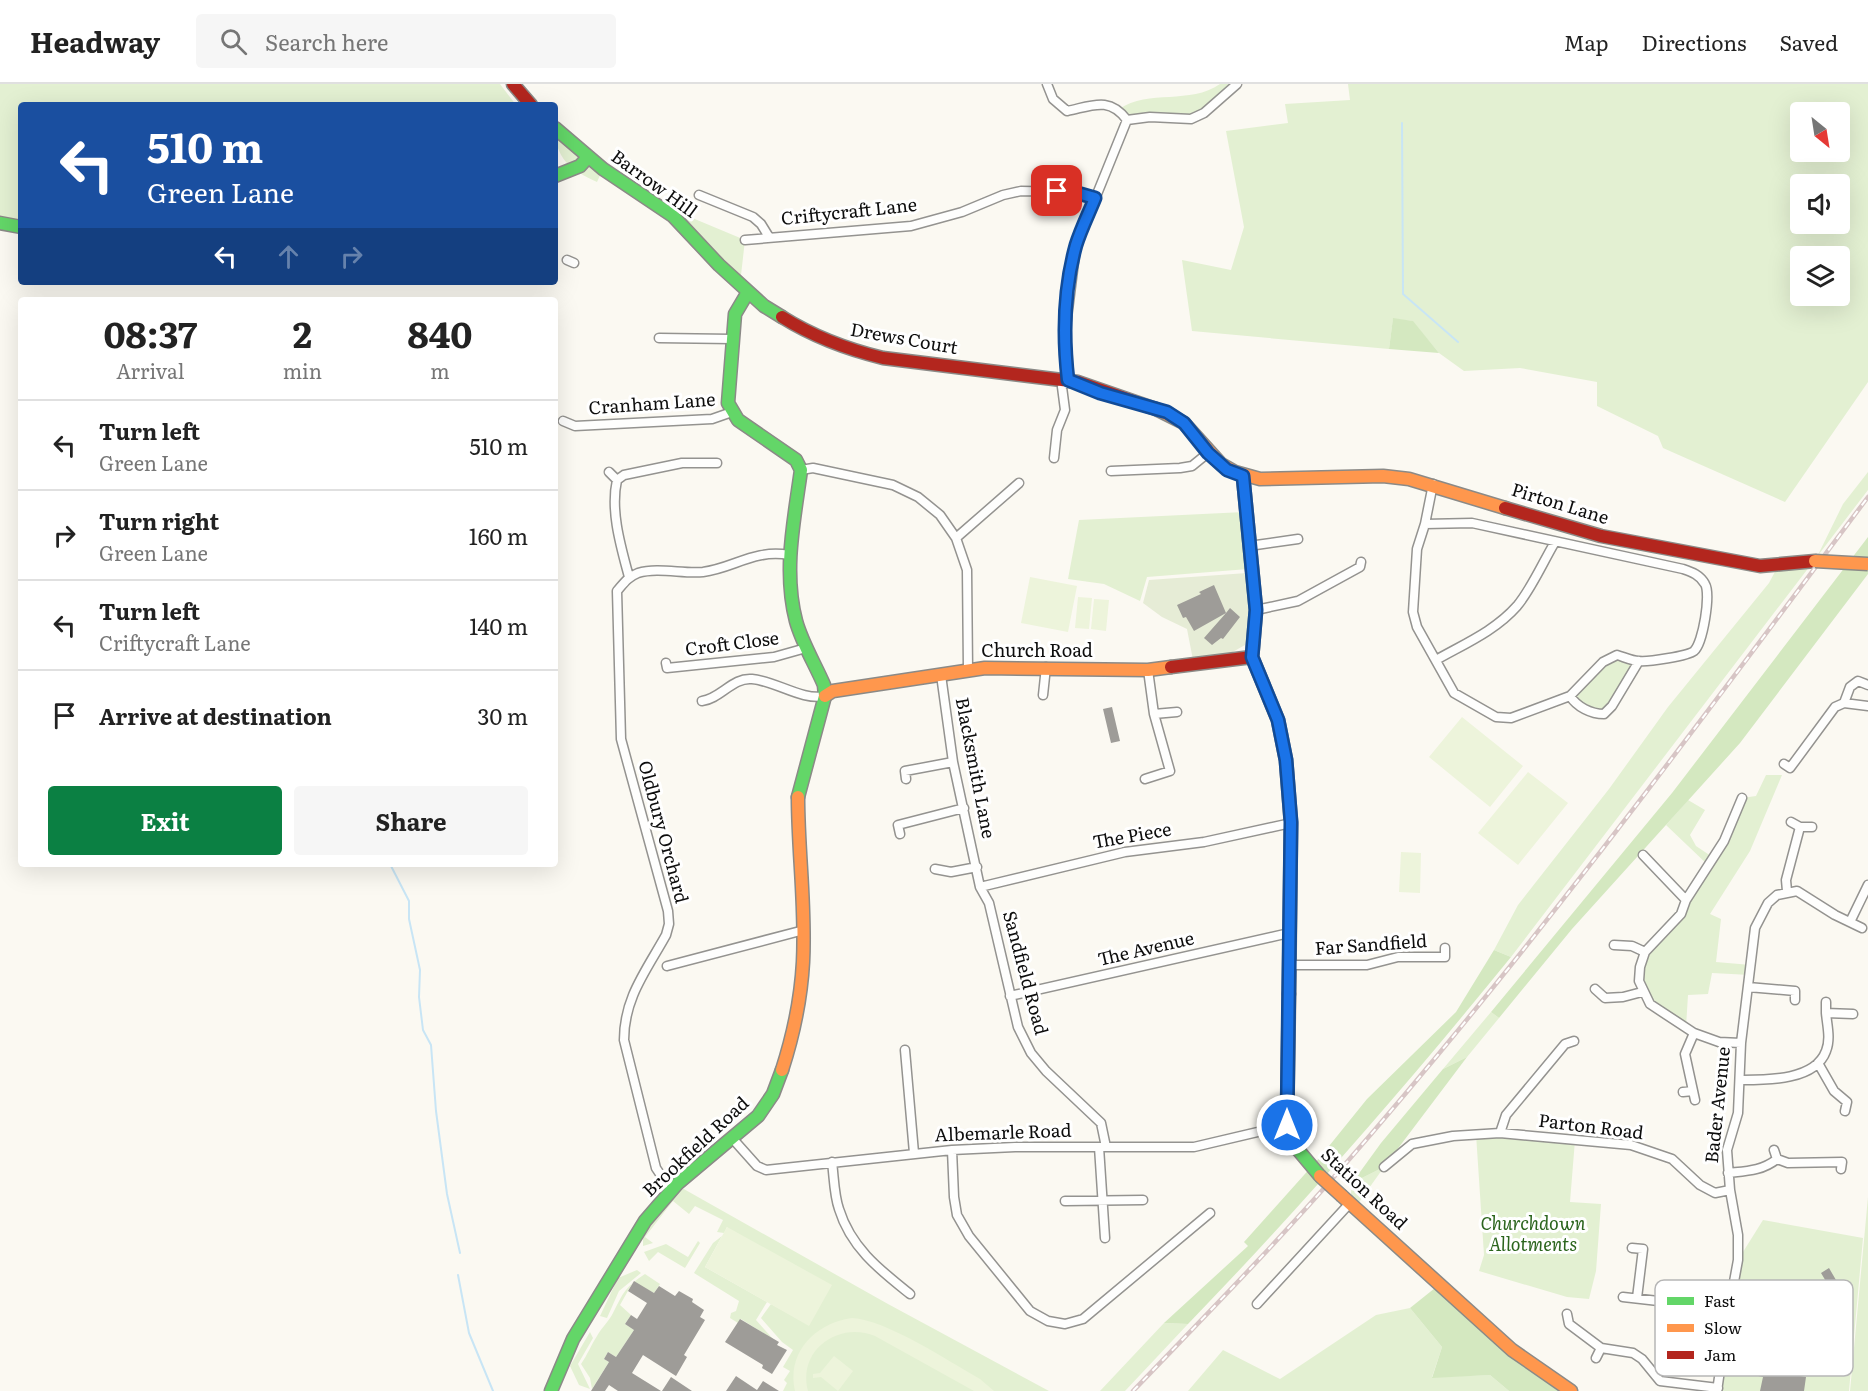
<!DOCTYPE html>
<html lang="en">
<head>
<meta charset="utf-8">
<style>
	body { margin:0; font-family:Literata,serif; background:#f6f6f6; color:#222; height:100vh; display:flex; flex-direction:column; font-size:22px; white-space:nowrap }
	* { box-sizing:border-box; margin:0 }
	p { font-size:20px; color:#767676 }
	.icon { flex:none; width:33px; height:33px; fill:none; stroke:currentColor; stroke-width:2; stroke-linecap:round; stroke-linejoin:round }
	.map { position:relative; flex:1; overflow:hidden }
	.details { position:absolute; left:18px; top:213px; width:540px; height:570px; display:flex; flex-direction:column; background:#fff; border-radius:6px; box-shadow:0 6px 24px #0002 }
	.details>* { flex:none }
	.hud { position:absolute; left:18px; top:18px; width:540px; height:183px; border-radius:6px; box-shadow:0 6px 24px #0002; background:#1a4fa0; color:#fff; overflow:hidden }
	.needle { width:39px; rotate:150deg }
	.tools { position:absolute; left:1790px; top:18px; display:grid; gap:12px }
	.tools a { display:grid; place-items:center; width:60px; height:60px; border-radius:6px; background:#fff; box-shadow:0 6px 24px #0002; font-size:30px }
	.pin { position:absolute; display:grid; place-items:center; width:51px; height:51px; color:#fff; margin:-26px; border-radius:12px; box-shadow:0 3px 9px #0006 }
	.me { position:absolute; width:66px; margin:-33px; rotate:0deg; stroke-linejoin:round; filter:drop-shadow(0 0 4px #0008) }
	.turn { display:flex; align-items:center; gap:21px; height:126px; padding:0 30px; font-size:27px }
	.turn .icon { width:78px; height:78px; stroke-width:2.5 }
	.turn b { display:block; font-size:42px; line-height:51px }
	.lanes { display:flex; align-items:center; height:57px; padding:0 30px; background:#0003; justify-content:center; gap:30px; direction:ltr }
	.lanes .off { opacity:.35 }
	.eta { display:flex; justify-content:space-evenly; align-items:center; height:102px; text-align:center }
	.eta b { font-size:36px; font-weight:700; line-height:42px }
	.action { display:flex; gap:12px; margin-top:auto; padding:12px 30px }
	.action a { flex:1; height:69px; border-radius:6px; background:#0b8043; color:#fff; font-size:24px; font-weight:700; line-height:69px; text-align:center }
	.action a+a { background:#f6f6f6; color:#222 }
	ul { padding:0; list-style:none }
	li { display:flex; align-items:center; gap:18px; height:90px; padding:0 30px; border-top:2px solid #e0e0e0 }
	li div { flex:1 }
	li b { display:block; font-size:22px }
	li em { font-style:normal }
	header { display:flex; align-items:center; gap:36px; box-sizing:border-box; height:84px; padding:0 30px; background:#fff; border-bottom:2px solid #e0e0e0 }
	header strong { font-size:28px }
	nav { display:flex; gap:33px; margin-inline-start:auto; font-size:21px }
	.search { width:420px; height:54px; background:#f6f6f6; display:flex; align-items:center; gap:15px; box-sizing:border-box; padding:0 21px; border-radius:6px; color:#767676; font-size:22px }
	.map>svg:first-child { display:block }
	.green { fill:#e3f0d2; fill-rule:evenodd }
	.forest { fill:#d4e8c0 }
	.cemetery { fill:#e6ecd6 }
	.pitch { fill:#edf4db }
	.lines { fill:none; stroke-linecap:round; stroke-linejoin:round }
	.stream { stroke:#c8e5f5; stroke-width:2 }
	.building { fill:#9e9c98 }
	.street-casing { stroke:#949390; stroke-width:11 }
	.fast-casing { stroke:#8b8a87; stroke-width:15 }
	.slow-casing { stroke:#8b8a87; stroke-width:15 }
	.jam-casing { stroke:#8b8a87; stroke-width:15 }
	.street { stroke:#fefefd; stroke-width:8 }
	.fast { stroke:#63d668; stroke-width:12 }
	.slow { stroke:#ff974d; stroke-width:12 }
	.jam { stroke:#b3261e; stroke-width:12 }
	.rail-casing { stroke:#d7c5c5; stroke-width:4.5 }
	.rail { stroke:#fff; stroke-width:2; stroke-dasharray:7; stroke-linecap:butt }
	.slow-bridge-casing { stroke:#8b8a87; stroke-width:15; stroke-linecap:butt }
	.slow-bridge { stroke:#ff974d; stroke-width:12 }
	.route-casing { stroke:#114b97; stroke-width:15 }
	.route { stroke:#1a73e8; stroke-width:10 }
	.labels { text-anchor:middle; stroke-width:6; stroke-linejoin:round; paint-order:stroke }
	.street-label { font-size:18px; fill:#0d0d0d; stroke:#fff }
	.park-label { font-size:18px; font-style:italic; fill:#2b651d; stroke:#fff }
	.key { fill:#fff; stroke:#b6b6b6; stroke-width:1.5 }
	.key-label { font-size:16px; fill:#0d0d0d }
</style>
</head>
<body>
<header>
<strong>Headway</strong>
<div class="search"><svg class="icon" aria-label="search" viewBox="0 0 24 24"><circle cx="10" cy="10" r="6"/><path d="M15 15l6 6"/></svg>Search here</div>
<nav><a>Map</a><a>Directions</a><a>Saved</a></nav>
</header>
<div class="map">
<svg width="1868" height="1307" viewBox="0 0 1868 1307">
	<rect width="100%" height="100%" fill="#fbf9f2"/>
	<path class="green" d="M0,0H500L516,21H21V137L0,132Z
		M1220,0H1237L1191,35L1127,36L1119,25C1149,5 1190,21 1220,0Z
		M1348,0H1868V298L1785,418L1663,364L1658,352L1597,322V298L1520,284L1464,287L1439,269L1412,237L1393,235L1389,265L1192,247L1182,176L1231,186L1244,143L1226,47L1288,39L1285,20L1350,16ZM1800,28H1839V68H1800ZM1800,100H1839V140H1800ZM1800,172H1839V212H1800Z
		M555,44L603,85L597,98C571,86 555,75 555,44Z
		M678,128L745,156L740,200L673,133Z
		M1868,388V406L1511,873L1494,866L1518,821L1609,705L1668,623L1769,499L1778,482L1815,477L1843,420Z
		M1244,428L1248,485L1147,493L1140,517L1104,500L1068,495L1079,436Z
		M1617,571L1639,577L1612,622L1595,630L1570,612Z
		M1766,691H1782L1750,767L1710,830L1721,835L1716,878L1751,881L1750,891L1712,889L1708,910L1688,911L1686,943L1662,927L1642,908L1645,868L1681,830L1709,782L1666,741L1688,716L1705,726L1690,751L1696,762L1714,774L1742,714L1756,712Z
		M1491,928L1499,934L1467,973L1443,985Z
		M1476,1050L1575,1056L1570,1118L1601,1120L1596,1187L1589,1215L1567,1213L1479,1187L1484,1171Z
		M1384,1083L1355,1124L1350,1119L1352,1099Z
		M682,1104L888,1220L1049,1307H783L787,1299L784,1296L790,1287L783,1283L793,1266L782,1258L761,1234L771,1220L809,1241L727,1143L724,1149L717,1148L723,1136L695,1122L689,1130L673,1117L645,1153L653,1159L643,1162V1151Z
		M1868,1113V1307H1850Z
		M1763,1136L1863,1154L1849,1307H1717L1738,1176Z
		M722,1152L705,1183L767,1218L756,1236L773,1255L741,1235L738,1239L730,1234L731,1229L736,1227L739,1217L694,1189L713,1159Z
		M698,1157L700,1159L685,1184L658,1168L649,1177L644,1168L666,1160L688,1173Z
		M637,1186L641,1189L619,1207L607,1234L600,1232L618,1194Z
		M645,1190L660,1200L654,1209L633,1198L620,1221L631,1231L625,1240L634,1246L616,1273L608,1268L604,1275L609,1278L592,1305L590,1294L581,1280C588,1270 591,1261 597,1252C602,1243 609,1237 613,1229C624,1208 624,1204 645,1190Z
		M1410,1224L1442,1263L1432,1293L1490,1291L1509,1307H1188L1223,1266L1280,1295L1376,1231Z
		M1164,1239L1188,1240L1125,1307H1100Z
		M590,1248L593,1254L578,1280L590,1305L579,1301L570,1282Z"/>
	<path class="forest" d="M1393,234L1413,237L1439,269L1389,265Z
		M1868,453V490L1740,659L1572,845L1499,934L1491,928L1672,709Z
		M1494,866L1511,873C1408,1000 1301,1123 1188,1240L1164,1239L1248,1162L1244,1158L1321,1072L1367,1015L1456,928Z
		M1467,973L1384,1083L1352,1099L1381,1059L1443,985Z
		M1440,1200L1571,1307H1509L1490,1291L1432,1294L1442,1263L1410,1224Z"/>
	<path class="cemetery" d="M1247,489L1250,546L1245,561L1229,570L1193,576L1187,545L1162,533L1143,519L1149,496Z"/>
	<path class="pitch" d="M1030,493L1077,502L1068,548L1021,539Z
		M1078,513L1092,514L1089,545L1075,544Z
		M1094,515L1109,516L1106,547L1091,545Z
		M1462,633L1523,682L1490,723L1429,673Z
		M1528,688L1568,719L1518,781L1478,749Z
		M1401,768L1421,769L1420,809L1399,808Z
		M727,1143L832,1201L809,1242L705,1183Z
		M852,1234C887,1236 948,1277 980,1295L994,1307H974L875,1252C839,1237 797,1266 808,1307H795C786,1268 816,1239 852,1234Z
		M834,1272L853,1287L838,1307L821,1293L813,1294V1290L820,1289Z"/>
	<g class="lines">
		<path class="stream" d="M1402,39L1403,210L1458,258
			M390,780L409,817V835L420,886L419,913L423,946L431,961L436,1027L447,1110L460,1169
			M458,1191L469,1249L493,1307"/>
	</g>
	<path class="building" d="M1214,501L1226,529L1230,524L1240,533L1223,555L1221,554L1212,561L1204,554L1226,529L1194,547L1186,533L1183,534L1177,521L1201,510L1199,508Z
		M1112,623L1120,657L1111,659L1103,625Z
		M1829,1184L1843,1208L1809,1228L1811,1232L1804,1236L1802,1233L1790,1240L1782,1226L1793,1219L1787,1210L1799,1202L1805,1212L1827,1199L1821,1189Z
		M634,1197L654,1209L659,1202L675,1212L679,1207L693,1215L692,1218L704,1226L700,1233L705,1236L684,1271L687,1273L676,1292L643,1271L632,1289L661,1307H618L609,1301L605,1307H591L609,1278L604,1275L608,1268L616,1273L634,1246L625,1240L631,1231L637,1235L647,1219L628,1207Z
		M740,1235L779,1258L777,1261L787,1266L772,1290L762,1284L763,1281L725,1258Z
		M1765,1273L1790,1276L1788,1290L1806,1293L1804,1307H1760L1763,1293L1758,1292L1759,1284H1763Z
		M736,1292L757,1306L763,1297L779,1307H726Z
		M671,1293L692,1307H662Z"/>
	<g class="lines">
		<g class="street-casing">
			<path id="street" d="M1047,0L1053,15L1067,27C1092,22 1109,12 1127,36
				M1127,36L1150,33L1191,35L1204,29L1237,0
				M699,111L753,133L761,140L769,153
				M745,156L911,142L962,128L1003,111L1021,107L1074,108L1095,114
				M567,176L574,179
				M659,254L732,255
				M563,337L575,342L712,335L732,328
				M1054,374L1057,346L1065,326L1062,303L1068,296L1064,258L1076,162L1127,36
				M801,386L813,384L893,401L918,413L940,431L956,454L967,486L968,586
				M1111,387L1180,384L1192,382L1208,369
				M609,388L617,396C610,427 621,463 629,493
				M617,396L624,391L682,379H717
				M1425,440L1472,439L1683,485C1692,488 1700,491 1705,500C1711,510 1703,559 1694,567C1688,572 1648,578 1639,577C1632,577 1624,573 1617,571L1603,578L1570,612L1511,634L1496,633L1454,609L1417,543L1413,528L1417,465L1425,440L1433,400
				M956,454L1019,399
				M1249,462L1298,455
				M1256,526L1298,517L1360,483L1361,478
				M1436,576C1464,560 1495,547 1517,522C1532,504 1543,478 1555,458
				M666,579L667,584L774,573L806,564
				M941,591L953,678L980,803L989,819L1018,943L1031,969L1046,987L1101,1039L1106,1063
				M1043,611L1046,583
				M1570,612C1577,623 1591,630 1604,630L1612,622L1639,577
				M702,617C720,615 733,593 752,595C776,597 802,617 825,612
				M1844,619L1850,603L1858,597L1868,601
				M1154,630L1177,628
				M1784,680L1790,684L1835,623L1844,619L1868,622
				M906,695L905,687L953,678
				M1145,695L1170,687L1154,630L1148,586
				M1791,738L1800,743
				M900,750L898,741L964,724
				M1643,771L1686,816
				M935,785L951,788L977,783
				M980,803L1125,768L1204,758L1291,739
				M1787,807L1786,796L1800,743H1812
				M1850,838L1868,801
				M1614,861L1632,862L1645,868
				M1289,881H1367L1398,873H1445V864
				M667,882L804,846
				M1748,903L1795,907V916
				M1595,905L1605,914L1623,913L1642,908
				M1010,912L1289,849
				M1826,918V929
				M1694,949L1685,970L1695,1016
				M1741,959L1719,958L1694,949L1650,920L1639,897L1640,883L1645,868L1681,830L1686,816L1724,757L1742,714
				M905,966L914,1069
				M1818,979L1834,1007L1847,1018L1845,1027
				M1740,996C1766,996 1815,997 1826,967C1831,955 1827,941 1826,929L1853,930
				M1683,1008L1693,1007
				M1500,1049L1506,1031L1565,960L1574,957
				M732,1054L757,1082L766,1086L952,1066L1015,1063H1194L1287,1041
				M1099,1063L1105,1154
				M952,1066L954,1113L957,1131L969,1152L1030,1227L1048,1237L1065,1240L1083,1235L1210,1129
				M1777,1075L1788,1079L1842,1078L1841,1085
				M832,1078C834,1093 834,1111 839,1125C851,1164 880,1186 910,1210
				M1384,1083L1412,1060L1453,1052L1500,1049L1631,1061L1672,1075L1700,1101L1715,1109L1730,1106
				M1728,1089C1746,1087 1762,1087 1777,1075L1774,1066
				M672,1104L664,1096L656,1084L624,956C624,914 646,887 666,851L669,840L668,827L621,655L617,507C624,499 628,493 638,489C658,483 683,490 703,488C734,484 754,465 789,471
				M1065,1117L1143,1116
				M1632,1164L1643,1165L1637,1214
				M1623,1213L1729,1225
				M1257,1220L1350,1119
				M1567,1230L1569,1240L1601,1264L1633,1269L1642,1275L1660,1297L1718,1304
				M1596,1274L1601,1264
				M1717,1307L1729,1225L1738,1176V1151L1730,1106L1727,1066L1738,1029L1741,959L1755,844L1768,819L1777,811L1797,807L1835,831L1862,844"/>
		</g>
		<g class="fast-casing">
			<path id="fast" d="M555,44L603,85L673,132L719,181L764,222L782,233
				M555,92L580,82L588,73
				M0,139L21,143
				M748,208L735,230L728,319L738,336L796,376L801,386C794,437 783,487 796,537C802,559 815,580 824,601L825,612L798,713
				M1289,910L1287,1041L1299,1067L1320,1092
				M551,1307L573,1255L645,1137L677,1100L758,1032L773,1010L782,986"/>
		</g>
		<g class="slow-casing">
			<path id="slow" d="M1156,325L1184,339L1221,380L1235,388L1260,395L1383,392L1409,395L1505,424
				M825,612L833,607L985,584L1148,586L1171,583
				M782,986C793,952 801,915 803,878C806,823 798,768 798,713
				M1342,1112L1512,1266L1571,1307"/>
		</g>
		<g class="jam-casing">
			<path id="jam" d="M513,0L531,21
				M782,233C814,253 846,265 883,274L1078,298L1156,325
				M1243,392L1256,526L1252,573L1278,636L1286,676L1291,739L1289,910
				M1505,424L1601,452L1760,482L1815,477
				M1171,583L1252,573"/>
		</g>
		<use href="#street" class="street"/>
		<use href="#fast" class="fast"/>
		<use href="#slow" class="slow"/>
		<use href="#jam" class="jam"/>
		<g class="rail-casing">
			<path id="rail" d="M1133,1307C1203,1234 1274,1162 1340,1086C1528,871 1697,642 1868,413"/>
		</g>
		<use href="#rail" class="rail"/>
		<g class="slow-bridge-casing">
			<path id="slow-bridge" d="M1815,477L1868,480
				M1320,1092L1342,1112"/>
		</g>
		<use href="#slow-bridge" class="slow-bridge"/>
	</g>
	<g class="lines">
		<g class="route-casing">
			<path id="route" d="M1057,107L1074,108L1095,114C1089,129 1081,145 1076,161C1064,204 1063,253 1068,296L1100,309L1167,328L1184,339L1208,369L1227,386L1243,392L1256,526L1252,573L1278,636L1286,676L1291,738L1287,1041"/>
		</g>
		<use href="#route" class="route"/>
	</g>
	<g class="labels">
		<g class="street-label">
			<text transform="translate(654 100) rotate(36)" y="6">Barrow Hill</text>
			<text transform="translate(849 128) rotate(-6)" y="6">Criftycraft Lane</text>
			<text transform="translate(904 255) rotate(10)" y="6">Drews Court</text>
			<text transform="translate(652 320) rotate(-4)" y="6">Cranham Lane</text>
			<text transform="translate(1560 420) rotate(17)" y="6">Pirton Lane</text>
			<text transform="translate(732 560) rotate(-7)" y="6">Croft Close</text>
			<text x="1037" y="573">Church Road</text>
			<text transform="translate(975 684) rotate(79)" y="6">Blacksmith Lane</text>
			<text transform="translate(663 748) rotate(75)" y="6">Oldbury Orchard</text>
			<text transform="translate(1132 752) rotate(-10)" y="6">The Piece</text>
			<text transform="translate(1371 861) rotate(-4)" y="6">Far Sandfield</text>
			<text transform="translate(1146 865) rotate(-13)" y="6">The Avenue</text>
			<text transform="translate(1025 889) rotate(75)" y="6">Sandfield Road</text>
			<text transform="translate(1718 1021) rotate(-84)" y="6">Bader Avenue</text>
			<text transform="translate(1591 1043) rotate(7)" y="6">Parton Road</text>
			<text transform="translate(1003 1049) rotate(-2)" y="6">Albemarle Road</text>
			<text transform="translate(696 1063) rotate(-43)" y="6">Brookfield Road</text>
			<text transform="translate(1364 1105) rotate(43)" y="6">Station Road</text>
		</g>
		<g class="park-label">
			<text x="1533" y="1146">Churchdown<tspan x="1533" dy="21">Allotments</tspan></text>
		</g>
	</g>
	<rect x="1655" y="1196" width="198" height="96" rx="9" class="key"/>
	<rect x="1667" y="1213" width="27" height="8" fill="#63d668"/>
	<rect x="1667" y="1240" width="27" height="8" fill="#ff974d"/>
	<rect x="1667" y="1267" width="27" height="8" fill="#b3261e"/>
	<g class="key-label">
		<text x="1704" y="1223">Fast</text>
		<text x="1704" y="1250">Slow</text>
		<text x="1704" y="1277">Jam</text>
	</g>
</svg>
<div class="tools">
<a><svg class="needle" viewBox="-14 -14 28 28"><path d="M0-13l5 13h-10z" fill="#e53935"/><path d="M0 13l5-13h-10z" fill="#767676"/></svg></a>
<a><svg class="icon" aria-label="sound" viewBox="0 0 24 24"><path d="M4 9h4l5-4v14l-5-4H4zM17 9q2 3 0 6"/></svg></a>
<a><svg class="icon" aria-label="layers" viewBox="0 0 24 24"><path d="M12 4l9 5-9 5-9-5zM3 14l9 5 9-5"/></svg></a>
</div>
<div class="pin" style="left:1057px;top:107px;background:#d93025"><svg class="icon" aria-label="arrive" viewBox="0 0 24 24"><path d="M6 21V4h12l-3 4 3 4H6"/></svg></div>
<svg class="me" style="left:1287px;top:1041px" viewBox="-20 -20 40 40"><circle r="17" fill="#1a73e8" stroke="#fff" stroke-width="3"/><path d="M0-11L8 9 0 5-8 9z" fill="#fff"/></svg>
<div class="hud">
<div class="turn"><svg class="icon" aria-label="left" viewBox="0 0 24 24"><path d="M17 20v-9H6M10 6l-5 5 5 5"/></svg><div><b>510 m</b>Green Lane</div></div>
<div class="lanes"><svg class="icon" aria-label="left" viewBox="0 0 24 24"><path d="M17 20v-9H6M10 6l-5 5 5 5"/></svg><svg class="icon off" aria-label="ahead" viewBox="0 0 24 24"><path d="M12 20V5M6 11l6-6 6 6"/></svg><svg class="icon off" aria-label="right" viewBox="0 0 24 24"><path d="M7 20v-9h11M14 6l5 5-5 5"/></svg></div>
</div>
<section class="details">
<div class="eta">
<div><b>08:37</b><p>Arrival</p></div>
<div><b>2</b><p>min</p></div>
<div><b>840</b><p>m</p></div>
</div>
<ul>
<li><svg class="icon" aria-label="left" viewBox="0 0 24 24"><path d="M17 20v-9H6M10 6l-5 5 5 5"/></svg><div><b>Turn left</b><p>Green Lane</p></div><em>510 m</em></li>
<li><svg class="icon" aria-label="right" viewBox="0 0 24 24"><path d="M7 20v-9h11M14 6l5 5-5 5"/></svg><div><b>Turn right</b><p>Green Lane</p></div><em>160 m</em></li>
<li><svg class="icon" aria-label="left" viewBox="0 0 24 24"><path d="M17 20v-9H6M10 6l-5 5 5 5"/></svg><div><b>Turn left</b><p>Criftycraft Lane</p></div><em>140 m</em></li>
<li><svg class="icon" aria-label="arrive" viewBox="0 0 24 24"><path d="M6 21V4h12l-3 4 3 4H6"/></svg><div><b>Arrive at destination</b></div><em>30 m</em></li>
</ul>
<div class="action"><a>Exit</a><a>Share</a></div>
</section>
</div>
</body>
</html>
